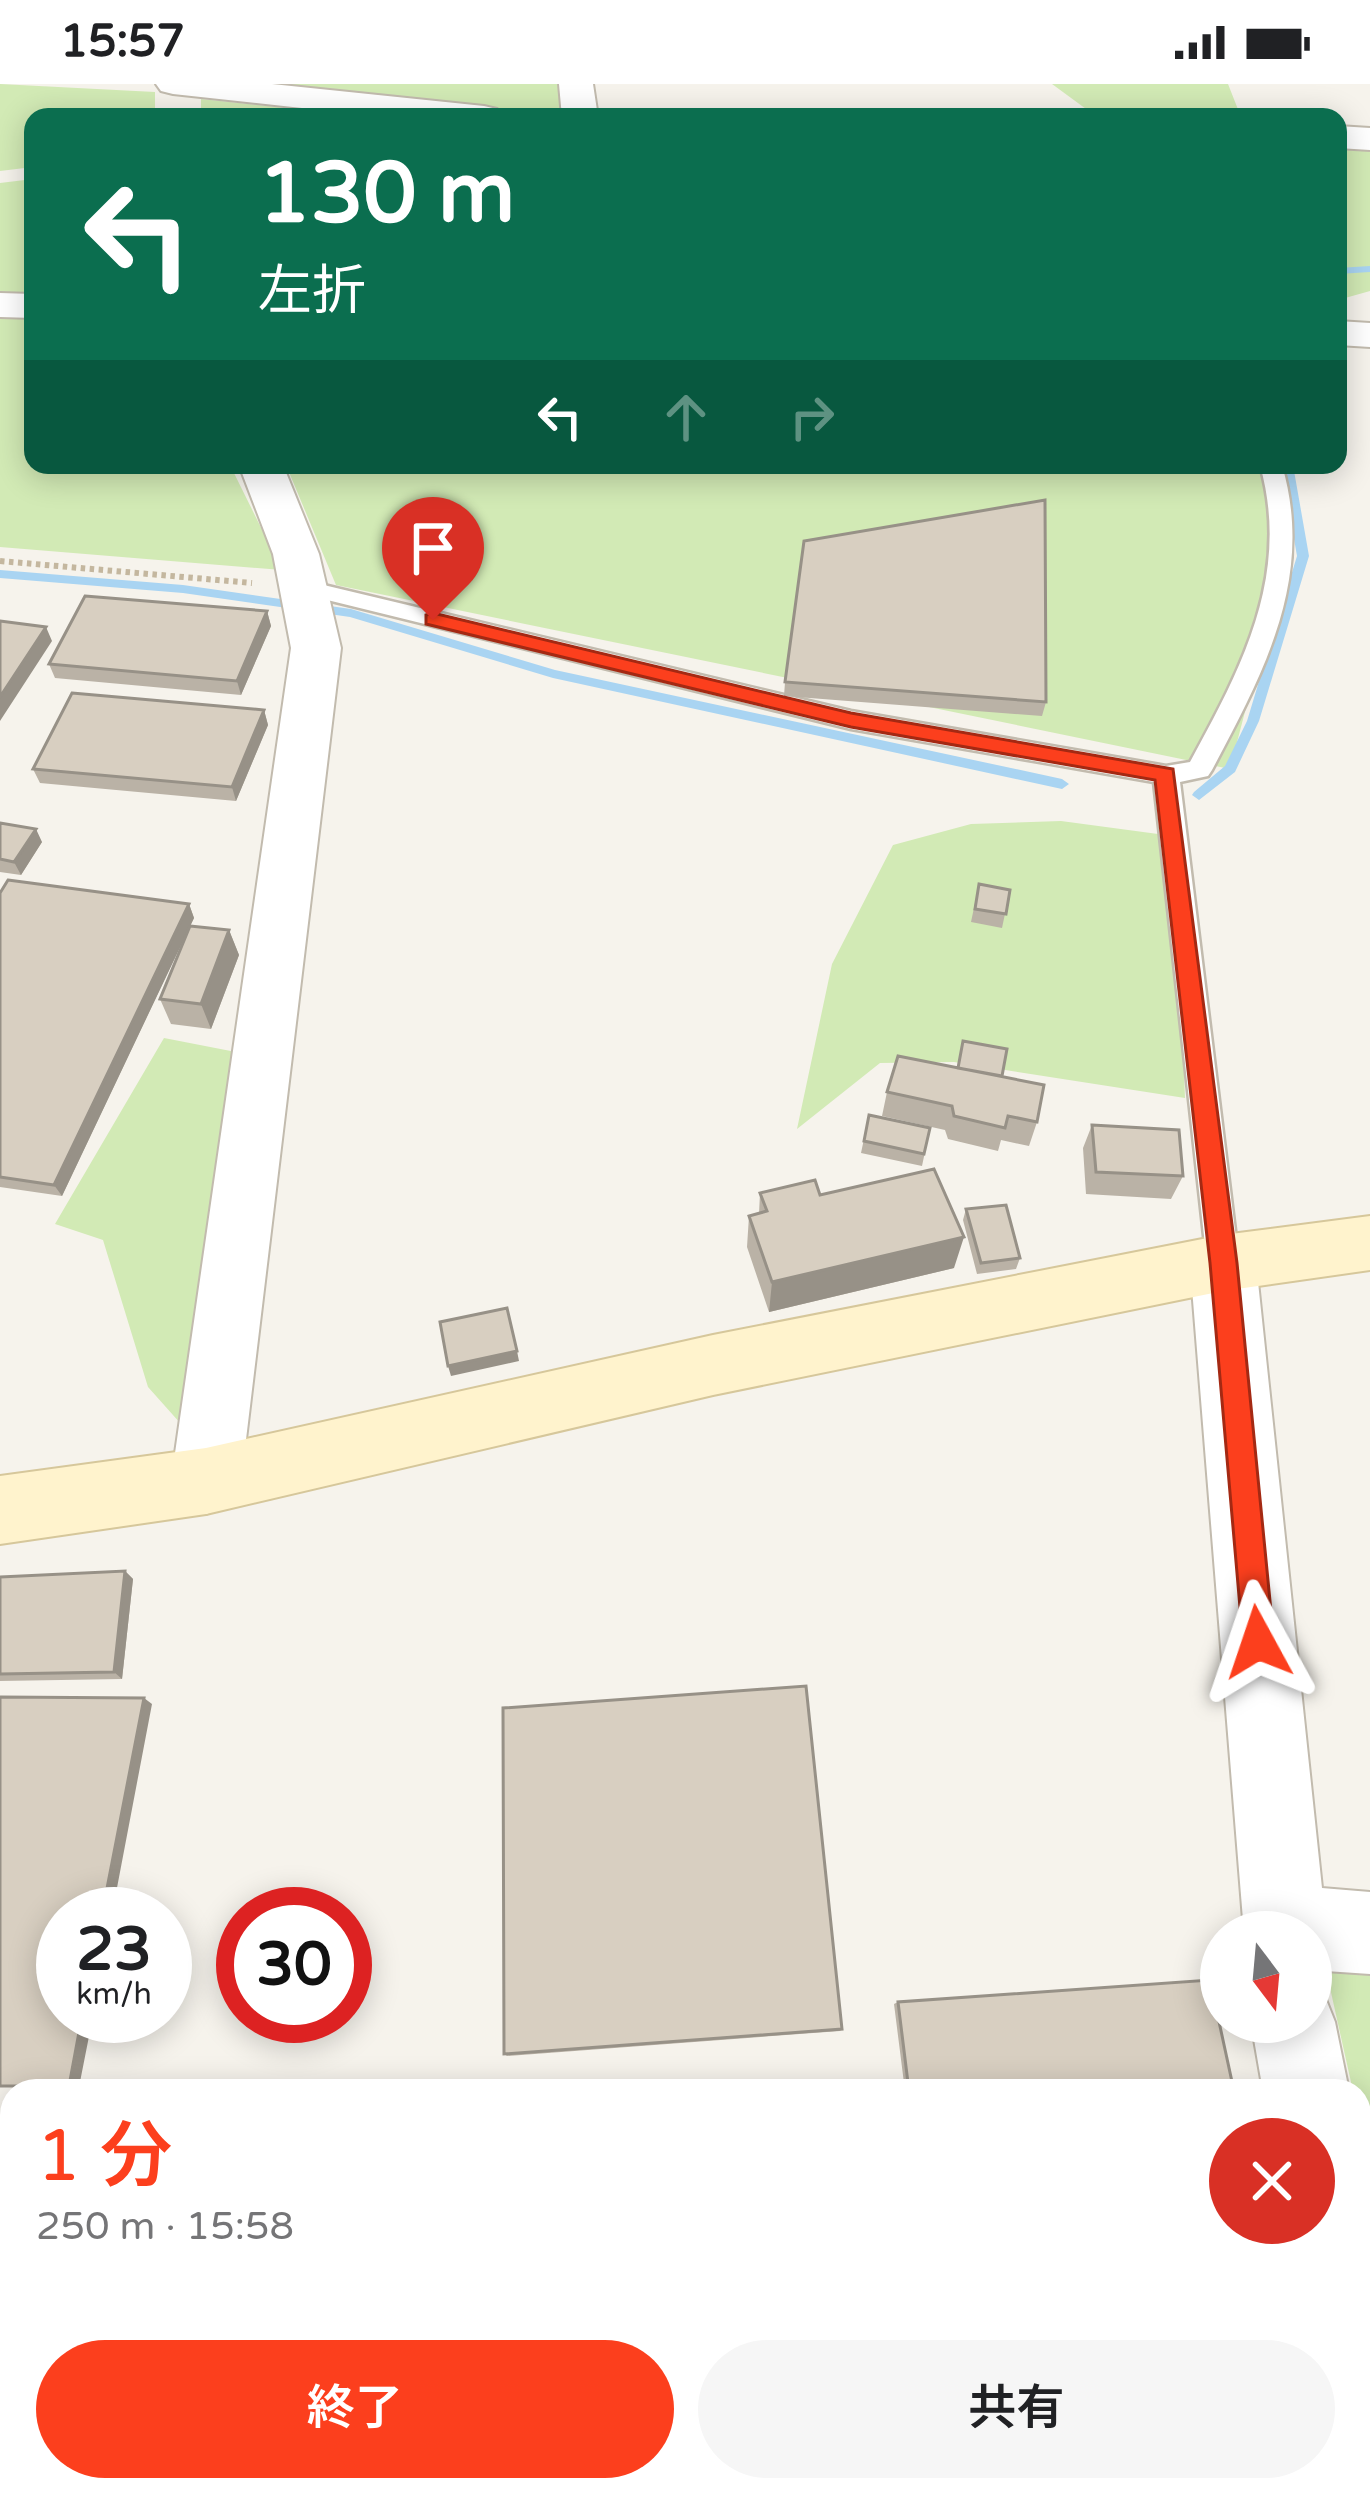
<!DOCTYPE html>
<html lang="ja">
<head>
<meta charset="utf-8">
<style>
	body { margin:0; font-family:"Varela Round","Noto Sans JP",sans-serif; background:#f6f6f6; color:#202124; height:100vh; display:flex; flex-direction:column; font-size:45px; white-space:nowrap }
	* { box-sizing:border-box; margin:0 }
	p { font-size:39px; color:#757577 }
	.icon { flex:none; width:66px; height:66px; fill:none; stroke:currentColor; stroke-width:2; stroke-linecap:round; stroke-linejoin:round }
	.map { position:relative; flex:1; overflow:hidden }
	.panel { position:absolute; left:0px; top:1995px; width:1371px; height:423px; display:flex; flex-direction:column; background:#fff; border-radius:36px 36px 0 0; box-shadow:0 6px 30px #0003 }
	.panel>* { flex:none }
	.guide { position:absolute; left:24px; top:24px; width:1323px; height:366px; border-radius:24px; box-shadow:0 6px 30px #0003; background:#0b6e4f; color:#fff; overflow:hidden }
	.needle { width:78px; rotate:164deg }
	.controls { position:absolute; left:1200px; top:1827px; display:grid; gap:24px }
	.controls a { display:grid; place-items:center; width:132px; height:132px; border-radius:50%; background:#fff; box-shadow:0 6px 30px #0003; font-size:60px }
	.speed { position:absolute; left:36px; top:1803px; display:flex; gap:24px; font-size:60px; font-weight:700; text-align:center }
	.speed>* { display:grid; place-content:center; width:156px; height:156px; border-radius:50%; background:#fff; box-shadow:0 6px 30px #0003; line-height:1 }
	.speed small { font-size:30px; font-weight:400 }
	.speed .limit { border:18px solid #d22; background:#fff; color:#111 }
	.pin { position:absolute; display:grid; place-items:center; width:102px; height:102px; color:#fff; margin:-123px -51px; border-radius:50% 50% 50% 0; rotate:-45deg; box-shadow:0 0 12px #0007 }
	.pin .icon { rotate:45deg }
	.me { position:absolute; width:132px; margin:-66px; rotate:355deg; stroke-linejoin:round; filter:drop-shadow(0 0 9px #0008) }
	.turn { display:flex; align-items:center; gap:42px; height:252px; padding:0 36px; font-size:54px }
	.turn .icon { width:156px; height:156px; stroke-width:2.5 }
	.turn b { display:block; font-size:84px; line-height:102px }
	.lanes { display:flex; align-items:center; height:114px; padding:0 36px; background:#0003; justify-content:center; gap:60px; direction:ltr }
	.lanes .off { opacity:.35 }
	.round { display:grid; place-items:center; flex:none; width:126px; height:126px; border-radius:63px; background:#f6f6f6 }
	.overview { display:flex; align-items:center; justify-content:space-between; height:204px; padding:0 36px }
	h1 { font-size:72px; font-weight:600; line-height:90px; color:#fc3f1d }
	.action { display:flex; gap:24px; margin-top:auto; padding:24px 36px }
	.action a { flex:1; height:138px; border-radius:72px; background:#fc3f1d; color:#fff; font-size:48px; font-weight:600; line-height:138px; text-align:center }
	.action a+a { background:#f6f6f6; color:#202124 }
	.status { display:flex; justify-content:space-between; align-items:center; height:84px; padding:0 60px; background:#fff; direction:ltr }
	.status svg { height:33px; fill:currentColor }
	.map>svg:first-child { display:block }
	.green { fill:#d2eab5 }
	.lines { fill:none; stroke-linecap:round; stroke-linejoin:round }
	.stream { fill:#a9d4f2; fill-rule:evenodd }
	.lane-casing { stroke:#c2bbae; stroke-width:5 }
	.street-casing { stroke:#c2bbae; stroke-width:4 }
	.secondary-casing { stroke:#d6c79b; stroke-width:4 }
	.path { stroke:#c4b79f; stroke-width:6; stroke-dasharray:4.5 4.5; stroke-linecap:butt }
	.lane { fill:#fff; fill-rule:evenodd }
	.street { fill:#fff; fill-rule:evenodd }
	.secondary { fill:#fff3cd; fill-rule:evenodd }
	.wall { fill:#bab2a6 }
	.shaded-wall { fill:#979187 }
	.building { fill:#d8cfc1; stroke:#979187; stroke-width:3 }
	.route { fill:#fc3f1d; stroke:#a42913; stroke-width:3 }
</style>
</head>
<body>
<div class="status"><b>15:57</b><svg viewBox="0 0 49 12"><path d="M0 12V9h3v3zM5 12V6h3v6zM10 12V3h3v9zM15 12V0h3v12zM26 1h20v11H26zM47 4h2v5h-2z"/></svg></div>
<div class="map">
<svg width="1370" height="2416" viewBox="0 0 1370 2416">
	<rect width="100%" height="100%" fill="#f6f3ec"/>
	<path class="green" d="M0,0L155,8V33H33V83L0,87Z
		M256,0H558L562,32Z
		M1052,0H1228L1241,33H1097Z
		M201,15L376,33H201Z
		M1338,53L1370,55V207L1338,216Z
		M33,95V381H230L282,486L0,463V99Z
		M286,381H1283L1297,429L1230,685L336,501Z
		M1061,737L1158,750L1181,914L1185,1014L954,978L880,979L797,1045L832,880L893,761L971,740Z
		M164,954L241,969L181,1340L148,1303L103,1156L55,1140Z
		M1324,1877L1370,1879V2082L1359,2033V2007H1353Z"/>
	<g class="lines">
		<path class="stream" d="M1370,182V188L1338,190V184Z
			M1281,381H1293L1309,472L1259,637L1235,688L1199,716L1192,711L1194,708L1225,682L1247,637L1297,472Z
			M0,486L183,501L351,525L555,586L1062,695L1069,700L1062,705L553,594L350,533L183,509L0,494Z"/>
		<g class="lane-casing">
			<path id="lane" d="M1260,381H1282C1315,494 1264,588 1212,686L1208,692L1180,698L1239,1179L1235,1189L1223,1193L1211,1189L1207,1179L1154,698L851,645L307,511L295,504L307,497L851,627L1166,682L1190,678C1242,583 1291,491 1260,381Z"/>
		</g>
		<g class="street-casing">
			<path id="street" d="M156,0H272L484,22L497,25L502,33H384L173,10L161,7Z
				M559,0H593L598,33H562Z
				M1338,42L1370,44V66L1338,64Z
				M0,209L33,210V234L0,233Z
				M1338,237L1370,239V263L1338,261Z
				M239,381H283L319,470L341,564L241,1397L231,1420L206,1430L181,1420L171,1397L291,564L273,470Z
				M1223,1151L1246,1159L1256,1179L1322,1804L1370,1808V1890L1311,1886V1848H1244L1190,1179L1200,1159Z
				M1311,1903L1323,1908L1335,1938L1349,2007H1263L1251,1938H1311Z
				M1359,2230L1370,2235V2381L1359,2376Z"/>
		</g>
		<g class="secondary-casing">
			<path id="secondary" d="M1370,1132V1186L1223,1207L713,1311L206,1430L0,1460V1392L206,1364L713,1251L1223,1151Z"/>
		</g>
		<path class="path" d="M0,477L252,499"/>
		<use href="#lane" class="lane"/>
		<use href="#street" class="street"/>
		<use href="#secondary" class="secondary"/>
	</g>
	<path class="wall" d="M267,527L271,542L241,611L55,594L49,580Z
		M785,598L1046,618L1042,632L784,612Z
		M264,626L268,641L236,717L40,699L33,685Z
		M0,739L42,758L21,791L0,788Z
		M979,800L1010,806L1002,844L971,838Z
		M0,809L189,820L194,834L190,842L229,846L239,871L211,945L171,940L160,915L186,850L62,1112L0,1103Z
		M1002,992L1037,1038L1029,1062L1001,1056L998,1067L948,1055L945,1046L882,1032L887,1008Z
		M869,1031L930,1044L922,1082L861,1069Z
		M1092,1041L1183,1092L1171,1115L1086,1110L1083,1064Z
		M760,1109L820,1111L954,1184L769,1228L747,1163L749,1132L759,1130Z
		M966,1125L1020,1174L1016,1185L977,1190L963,1136Z
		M125,1487L133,1495L122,1595L0,1597V1493Z
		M898,1918L1234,2007H905L894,1920Z
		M842,1945L840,1947L507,1972L504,1970Z"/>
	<path class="shaded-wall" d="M267,527L271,542L241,611L237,597Z
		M46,543L52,557L0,637V613Z
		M264,626L268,641L236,717L232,703Z
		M36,745L42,758L21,791L14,778Z
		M189,820L194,834L62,1112L54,1101Z
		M229,846L239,871L211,945L201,920Z
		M964,1153L954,1184L769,1228L772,1198Z
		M517,1267L519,1277L451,1292L448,1282Z
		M125,1487L133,1495L122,1595L114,1588Z
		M144,1614L152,1620L112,1830H102Z
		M82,1932H93L79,2003L69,2002Z"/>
	<path class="building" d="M1045,416L1046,618L785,598L804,457Z
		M85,512L267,527L237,597L49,580Z
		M0,537L46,543L0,613Z
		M72,609L264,626L232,703L33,685Z
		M0,739L36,745L14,778L0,775Z
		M8,796L189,820L54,1101L0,1093V809Z
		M979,800L1010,806L1006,830L975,825Z
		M190,842L229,846L201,920L160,915Z
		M963,957L1007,965L1002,992L958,984Z
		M898,972L1044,1001L1037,1038L1008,1032L1005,1044L954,1032L952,1022L887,1008Z
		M869,1031L930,1044L924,1070L864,1057Z
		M1092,1041L1179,1046L1183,1092L1096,1088Z
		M934,1085L964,1153L772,1198L749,1132L767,1127L760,1109L815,1096L820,1111Z
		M1006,1121L1020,1174L981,1179L966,1125Z
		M507,1224L517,1267L448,1282L440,1238Z
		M125,1487L114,1588L0,1590V1493Z
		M806,1602L842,1945L504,1970L503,1624Z
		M0,1613L144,1614L102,1830H63V1932H82L69,2002H0Z
		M1210,1896L1234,2007H909L898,1918Z
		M834,2003L835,2007H788Z
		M10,2115H12V2406H416V2416H0V2205Z
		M517,2406H879L880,2416H517Z"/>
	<path class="route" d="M433,529L851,629L1173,685L1237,1179L1274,1558L1269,1569L1258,1573L1247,1569L1243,1558L1210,1179L1155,696L851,643L426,540V531Z"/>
</svg>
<div class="controls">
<a><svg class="needle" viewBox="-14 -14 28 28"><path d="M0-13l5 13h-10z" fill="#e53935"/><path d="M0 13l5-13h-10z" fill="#757577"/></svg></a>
</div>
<div class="speed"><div>23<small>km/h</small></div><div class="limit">30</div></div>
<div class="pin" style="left:433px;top:536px;background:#d93025"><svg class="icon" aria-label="arrive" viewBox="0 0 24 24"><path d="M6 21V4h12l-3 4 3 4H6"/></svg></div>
<svg class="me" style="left:1258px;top:1558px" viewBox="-20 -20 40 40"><path d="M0-17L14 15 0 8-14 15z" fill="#fc3f1d" stroke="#fff" stroke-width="4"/></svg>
<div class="guide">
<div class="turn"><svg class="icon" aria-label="left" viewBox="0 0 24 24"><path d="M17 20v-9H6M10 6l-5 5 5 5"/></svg><div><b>130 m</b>左折</div></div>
<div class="lanes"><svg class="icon" aria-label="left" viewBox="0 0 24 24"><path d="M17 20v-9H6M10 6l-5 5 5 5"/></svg><svg class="icon off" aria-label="ahead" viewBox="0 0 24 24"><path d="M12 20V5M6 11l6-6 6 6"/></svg><svg class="icon off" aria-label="right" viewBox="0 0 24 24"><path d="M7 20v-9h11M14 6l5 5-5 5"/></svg></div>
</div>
<section class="panel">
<div class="overview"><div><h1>1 分</h1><p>250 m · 15:58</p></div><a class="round" style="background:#d93025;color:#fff"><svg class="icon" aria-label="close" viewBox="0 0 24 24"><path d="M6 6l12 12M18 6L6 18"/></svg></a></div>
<div class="action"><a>終了</a><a>共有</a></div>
</section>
</div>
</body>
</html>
